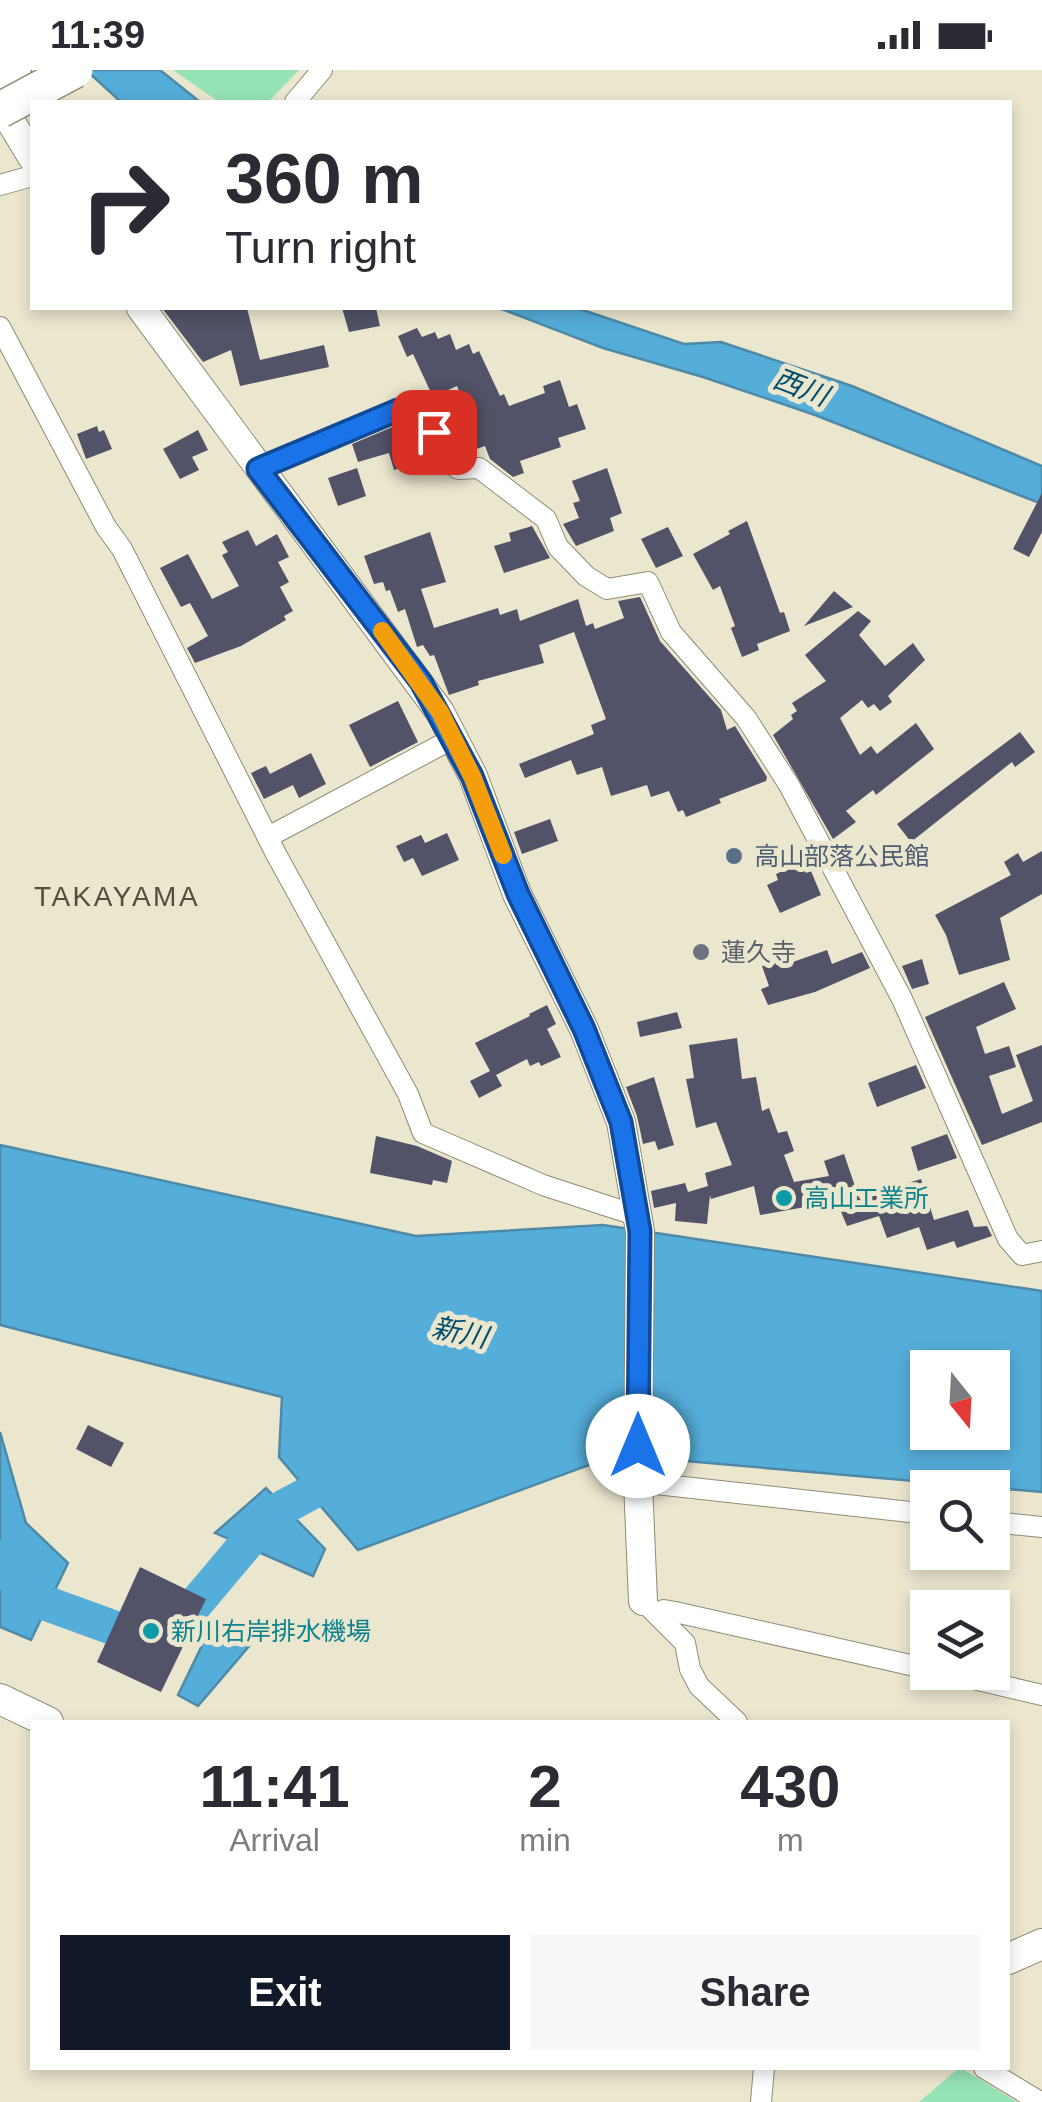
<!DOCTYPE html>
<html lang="en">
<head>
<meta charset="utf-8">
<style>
	body { margin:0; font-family:Arial,"Noto Sans JP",sans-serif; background:#f7f7f7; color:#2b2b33; height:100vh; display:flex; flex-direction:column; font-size:38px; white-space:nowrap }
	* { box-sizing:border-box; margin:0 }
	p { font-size:32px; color:#7c7c81 }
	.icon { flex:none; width:55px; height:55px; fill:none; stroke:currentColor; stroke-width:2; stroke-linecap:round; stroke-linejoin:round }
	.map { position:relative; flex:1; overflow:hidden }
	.sheet { position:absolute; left:30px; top:1650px; width:980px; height:350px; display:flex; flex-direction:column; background:#fff; border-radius:0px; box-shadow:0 5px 15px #0003 }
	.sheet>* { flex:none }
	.hud { position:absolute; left:30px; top:30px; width:982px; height:210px; border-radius:0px; box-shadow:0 5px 15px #0003; background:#fff; color:#2b2b33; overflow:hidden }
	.needle { width:65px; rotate:162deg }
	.buttons { position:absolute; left:910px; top:1280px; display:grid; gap:20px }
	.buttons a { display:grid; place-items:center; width:100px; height:100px; border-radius:0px; background:#fff; box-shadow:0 5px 15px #0003; font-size:50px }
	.pin { position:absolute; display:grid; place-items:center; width:85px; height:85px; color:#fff; margin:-42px; border-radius:20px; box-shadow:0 5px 15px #0006 }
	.me { position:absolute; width:110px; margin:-55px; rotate:0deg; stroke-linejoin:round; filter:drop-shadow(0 0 8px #0008) }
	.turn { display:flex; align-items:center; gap:35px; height:210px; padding:0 30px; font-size:45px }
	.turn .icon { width:130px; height:130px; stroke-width:2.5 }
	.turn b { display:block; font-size:70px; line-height:85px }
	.eta { display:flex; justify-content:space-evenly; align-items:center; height:170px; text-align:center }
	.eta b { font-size:60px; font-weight:600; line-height:70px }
	.cta { display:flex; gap:20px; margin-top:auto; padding:20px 30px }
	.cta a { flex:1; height:115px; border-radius:0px; background:#111827; color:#fff; font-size:40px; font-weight:600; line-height:115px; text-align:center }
	.cta a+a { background:#f7f7f7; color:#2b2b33 }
	.status { display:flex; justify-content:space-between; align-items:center; height:70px; padding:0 50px; background:#fff; direction:ltr }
	.status svg { height:28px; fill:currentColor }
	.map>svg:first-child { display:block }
	.green { fill:#96e3b6 }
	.water { fill:#55adda; stroke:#4e8aa7; stroke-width:2.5; fill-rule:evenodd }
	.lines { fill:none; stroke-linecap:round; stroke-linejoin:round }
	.river { stroke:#55adda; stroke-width:35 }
	.building { fill:#525368 }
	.street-casing { stroke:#908c75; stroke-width:22 }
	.secondary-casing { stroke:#908c75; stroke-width:30 }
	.primary-casing { stroke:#908c75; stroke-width:32 }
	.highway-casing { stroke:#908c75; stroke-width:38 }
	.street { stroke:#fff; stroke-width:20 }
	.secondary { stroke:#fff; stroke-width:28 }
	.primary { stroke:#fff; stroke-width:30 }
	.highway { stroke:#fff; stroke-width:35 }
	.highway-bridge-casing { stroke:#908c75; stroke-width:38; stroke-linecap:butt }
	.highway-bridge { stroke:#fff; stroke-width:35 }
	.route-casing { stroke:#114b97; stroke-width:25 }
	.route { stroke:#1a73e8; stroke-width:18 }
	.slow { stroke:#f59e0b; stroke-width:18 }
	.service-dot { fill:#5c6f8a; stroke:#ebe6ce; stroke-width:4 }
	.worship-dot { fill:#6b7280; stroke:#ebe6ce; stroke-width:4 }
	.culture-dot { fill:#0f9aa8; stroke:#ebe6ce; stroke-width:4 }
	.labels { text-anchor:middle; stroke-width:10; stroke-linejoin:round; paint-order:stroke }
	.service-label { font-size:25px; fill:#4e5e75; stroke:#ebe6ce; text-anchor:start }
	.worship-label { font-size:25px; fill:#5b616d; stroke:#ebe6ce; text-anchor:start }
	.culture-label { font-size:25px; fill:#0d838f; stroke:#ebe6ce; text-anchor:start }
	.water-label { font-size:28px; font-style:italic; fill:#024f6d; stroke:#ebe6ce }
	.neighbourhood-label { font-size:28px; letter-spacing:2.5px; fill:#544f3a; stroke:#ebe6ce }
</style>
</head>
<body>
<div class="status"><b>11:39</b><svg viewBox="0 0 49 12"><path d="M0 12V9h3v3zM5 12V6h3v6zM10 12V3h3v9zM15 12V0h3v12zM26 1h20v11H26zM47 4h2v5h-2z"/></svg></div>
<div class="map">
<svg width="1042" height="2032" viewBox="0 0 1042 2032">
	<rect width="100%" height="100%" fill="#ebe6ce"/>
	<path class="green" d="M173,0H299L268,32H219Z
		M959,1998H961L1017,2032H919Z"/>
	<path class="water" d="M86,0H160L200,32H121Z
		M499,238H577L684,274L721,272L852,316L1042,396V434L815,345L703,307L603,278Z
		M0,1075L416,1166L603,1155L1042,1221V1422L616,1385L358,1480L279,1387L282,1327L0,1255ZM928,1298H992V1362H928Z
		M0,1362L26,1453L68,1493L31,1570L0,1557Z
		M266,1418L325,1479L313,1506L215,1463Z
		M230,1555L250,1575L198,1636L178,1625L211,1557L223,1563Z"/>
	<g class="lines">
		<path class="river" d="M0,1488L26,1526L161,1575L271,1444L351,1401"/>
	</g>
	<path class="building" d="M162,238H247L260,290L324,275L329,297L240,316L231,280L203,292Z
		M342,238H376L380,256L349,262Z
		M417,258L422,267L435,262L438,269L450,264L456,280L469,274L473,284L479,281L500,326L504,324L509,336L545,323L543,316L560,310L569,337L577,334L586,359L558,368L561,377L520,391L524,403L513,407L490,389L485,376L462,384L453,370L469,364L466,356L472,353L457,316L433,327L413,284L407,287L398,266Z
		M415,351L427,380L407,387L410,395L394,400L389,383L358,392L352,374L402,353Z
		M97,356L99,362L104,360L112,379L86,389L77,364Z
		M198,360L208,380L192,387L199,400L180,409L163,379Z
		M357,398L366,426L338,436L328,408Z
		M607,398L622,443L610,448L614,461L576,476L563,454L579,448L573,433L580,431L572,411Z
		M1042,423V462L1029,487L1013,479Z
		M747,451L780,543L784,542L790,561L757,574L759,580L742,587L731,558L735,556L720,516L713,520L693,484L730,464L728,461Z
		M532,456L550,488L504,503L494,476L511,471L509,463Z
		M668,457L683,486L656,498L641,469Z
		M248,460L256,476L277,464L289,487L278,492L289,512L280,517L293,541L284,546L286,550L241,576L195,593L187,578L208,566L190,533L181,537L160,498L188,484L212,529L239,516L222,485L228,482L222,472Z
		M430,462L446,512L421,519L434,558L498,538L500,545L517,539L520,551L578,529L586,556L593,553L595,559L624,548L618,531L640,527L660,571L721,640L727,660L735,656L767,707L766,711L719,729L721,733L686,747L683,740L678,742L669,721L651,727L647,715L611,726L602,697L577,705L571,690L525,708L519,694L594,664L591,655L606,649L574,562L539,575L544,593L478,611L479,615L449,625L434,585L430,586L423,575L417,577L405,539L398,542L390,520L386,521L383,512L374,514L364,486Z
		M834,521L853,537L804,556Z
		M858,541L871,551L859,565L885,596L913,573L925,590L888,626L892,632L880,641L874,634L868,638L862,630L840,648L860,685L871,676L877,684L916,653L934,679L876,725L873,720L846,741L856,752L833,769L773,665L793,649L791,645L797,641L792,633L826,611L805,585Z
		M398,631L418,672L370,697L349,655Z
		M1020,662L1035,682L1015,697L1012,692L911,772L897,754Z
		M311,683L326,714L299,728L293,715L264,729L251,703L266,696L270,704Z
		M550,749L558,771L522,784L514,762Z
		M447,763L459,790L422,806L413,788L404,792L396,776L421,765L425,773Z
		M1042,781V824L1000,848L1010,890L959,905L946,865L935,845L1011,805L1004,792L1018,783L1023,792Z
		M802,792L806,803L811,801L821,825L780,843L767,815L778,810L776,804Z
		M827,880L832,894L862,882L870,898L815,922L768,935L761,919L769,916L762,896L785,888L787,894Z
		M922,889L929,914L912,919L902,896Z
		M1004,912L1016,939L976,957L985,984L1009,976L1016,997L989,1006L1002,1044L1033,1031L1016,985L1042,975V1052L982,1075L925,947Z
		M547,935L556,954L547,959L561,987L541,996L539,992L530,996L527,989L496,1005L502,1016L479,1028L470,1011L490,1001L475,973L530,946L529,944Z
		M677,942L682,958L640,967L637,952Z
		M737,968L742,1009L756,1007L762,1041L769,1038L778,1063L787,1061L794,1081L784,1085L794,1112L829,1106L824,1091L844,1084L859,1128L921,1109L934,1150L968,1140L974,1157L987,1156L992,1166L957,1178L954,1171L927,1180L919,1157L887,1168L879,1146L847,1156L839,1137L835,1138L833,1132L760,1145L754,1116L711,1129L710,1125L707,1154L675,1151L676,1133L654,1138L651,1121L685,1113L688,1122L708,1116L705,1103L732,1095L716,1052L696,1058L686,1009L694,1008L689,975Z
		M916,995L926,1018L877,1037L868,1013Z
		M654,1007L674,1075L658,1080L655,1071L643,1074L637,1046L626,1017Z
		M947,1064L957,1088L918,1101L911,1077Z
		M376,1066L417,1076L452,1091L447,1113L433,1110L432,1115L370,1103Z
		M88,1355L124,1373L111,1397L76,1379Z
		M140,1497L206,1529L161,1622L97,1592Z"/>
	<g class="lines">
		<g class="street-casing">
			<path id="street" d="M295,32L322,0
				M0,115L32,106
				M0,257L106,457L122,479L276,784L408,1024L423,1063L543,1115L638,1146
				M258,399L398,340L423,336L445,387L458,399L479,398L546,449L558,477L586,506L607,519L648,512L671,562L746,648L789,715L902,929L1008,1169L1022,1185L1042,1181
				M270,766L452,669
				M638,1412L928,1444
				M992,1452L1042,1457
				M650,1538L685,1573L690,1599L699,1616L737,1652
				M656,1544L664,1540L675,1542L928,1599
				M944,1602L1042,1625
				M984,1998L1040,2032
				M761,2032L764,1998"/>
		</g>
		<g class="secondary-casing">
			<path id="secondary" d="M0,34L32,87
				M141,238L440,642L473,706L517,824L584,959L621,1052L640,1161L638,1412L643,1531"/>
		</g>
		<g class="primary-casing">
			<path id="primary" d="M0,1629L48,1652
				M1008,1889L1042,1874"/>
		</g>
		<g class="highway-casing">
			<path id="highway" d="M0,7L13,0"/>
		</g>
		<use href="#street" class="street"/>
		<use href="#secondary" class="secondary"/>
		<use href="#primary" class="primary"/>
		<use href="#highway" class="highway"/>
		<g class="highway-bridge-casing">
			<path id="highway-bridge" d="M0,40L75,0"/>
		</g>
		<use href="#highway-bridge" class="highway-bridge"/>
	</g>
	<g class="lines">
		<g class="route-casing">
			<path id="route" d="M434,362L422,336L398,340L258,399L421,612L472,706L518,824L584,959L621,1052L640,1161L638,1376"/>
		</g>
		<use href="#route" class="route"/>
		<path class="slow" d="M382,561L440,642L472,706L503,785"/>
	</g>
	<circle class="service-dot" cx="734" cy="786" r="10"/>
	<circle class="worship-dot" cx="701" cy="882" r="10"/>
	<g class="culture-dot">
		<circle cx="784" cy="1128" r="10"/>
		<circle cx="151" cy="1561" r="10"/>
	</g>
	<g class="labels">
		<g class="service-label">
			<text x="754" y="795">高山部落公民館</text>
		</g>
		<g class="worship-label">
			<text x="721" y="891">蓮久寺</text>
		</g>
		<g class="culture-label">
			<text x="804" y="1137">高山工業所</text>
			<text x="171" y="1570">新川右岸排水機場</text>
		</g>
		<g class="water-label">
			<text transform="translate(801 317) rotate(21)" y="10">西川</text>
			<text transform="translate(460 1262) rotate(12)" y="10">新川</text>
		</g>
		<g class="neighbourhood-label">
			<text x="117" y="836">TAKAYAMA</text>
		</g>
	</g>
</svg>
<div class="buttons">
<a><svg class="needle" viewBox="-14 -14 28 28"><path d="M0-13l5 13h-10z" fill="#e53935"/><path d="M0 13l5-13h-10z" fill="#7c7c81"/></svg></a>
<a><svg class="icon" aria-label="search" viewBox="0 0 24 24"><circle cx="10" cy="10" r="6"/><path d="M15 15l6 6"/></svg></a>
<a><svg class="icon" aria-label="layers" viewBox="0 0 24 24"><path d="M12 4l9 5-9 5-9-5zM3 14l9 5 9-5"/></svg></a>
</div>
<div class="pin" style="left:434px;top:362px;background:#d93025"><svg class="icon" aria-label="arrive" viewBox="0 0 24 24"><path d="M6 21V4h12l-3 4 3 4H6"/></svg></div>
<svg class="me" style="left:638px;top:1376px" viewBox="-20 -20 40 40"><circle r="19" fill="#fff"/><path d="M0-13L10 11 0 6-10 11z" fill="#1a73e8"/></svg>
<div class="hud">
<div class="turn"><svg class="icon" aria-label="right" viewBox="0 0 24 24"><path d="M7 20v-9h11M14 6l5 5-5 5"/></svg><div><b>360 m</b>Turn right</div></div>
</div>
<section class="sheet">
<div class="eta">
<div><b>11:41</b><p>Arrival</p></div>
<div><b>2</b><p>min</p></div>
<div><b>430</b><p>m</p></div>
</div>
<div class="cta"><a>Exit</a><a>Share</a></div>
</section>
</div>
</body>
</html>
